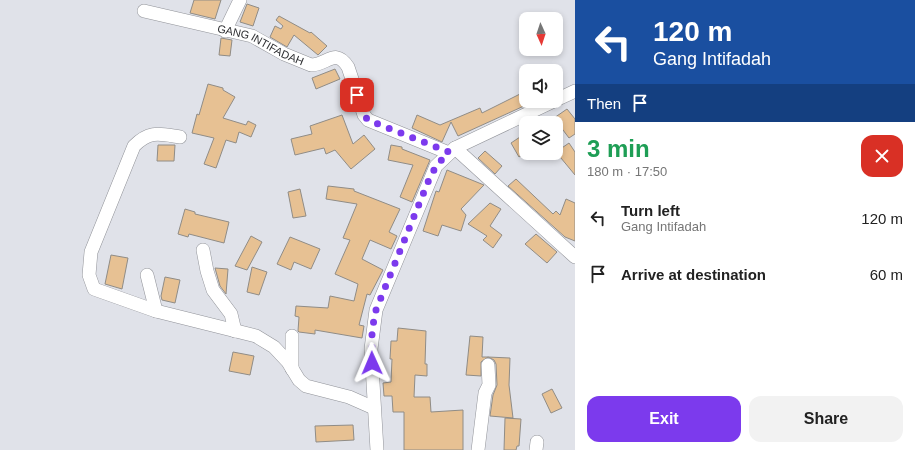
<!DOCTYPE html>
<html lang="en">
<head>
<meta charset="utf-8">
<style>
	body { margin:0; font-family:Arial,sans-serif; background:#f2f2f2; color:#222; height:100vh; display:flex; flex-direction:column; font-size:15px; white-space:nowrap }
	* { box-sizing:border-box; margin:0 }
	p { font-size:13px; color:#767676 }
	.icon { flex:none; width:22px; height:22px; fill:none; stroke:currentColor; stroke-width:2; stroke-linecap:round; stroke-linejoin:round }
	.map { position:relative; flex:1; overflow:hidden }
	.drawer { display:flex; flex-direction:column; background:#fff; width:340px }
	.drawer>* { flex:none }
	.top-card { background:#1a4fa0; color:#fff; overflow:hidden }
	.needle { width:26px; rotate:177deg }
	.controls { position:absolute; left:519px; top:12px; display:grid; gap:8px }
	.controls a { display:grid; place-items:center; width:44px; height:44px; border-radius:8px; background:#fff; box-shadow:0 2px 6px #0003; font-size:20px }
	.pin { position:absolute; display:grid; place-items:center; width:34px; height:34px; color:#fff; margin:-17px; border-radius:8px; box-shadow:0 2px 6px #0006 }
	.me { position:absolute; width:44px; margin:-22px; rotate:359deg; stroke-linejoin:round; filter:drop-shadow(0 0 3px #0008) }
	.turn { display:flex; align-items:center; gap:14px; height:84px; padding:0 12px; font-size:18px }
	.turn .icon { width:52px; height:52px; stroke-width:2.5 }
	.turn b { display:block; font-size:28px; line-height:34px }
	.then { display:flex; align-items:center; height:38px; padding:0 12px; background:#0003; gap:8px; font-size:15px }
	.round { display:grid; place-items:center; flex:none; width:42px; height:42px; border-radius:12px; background:#f2f2f2 }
	.headline { display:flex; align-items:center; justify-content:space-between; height:68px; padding:0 12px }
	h1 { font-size:24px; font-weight:700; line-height:30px; color:#1e9e55 }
	.cta { display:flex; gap:8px; margin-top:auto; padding:8px 12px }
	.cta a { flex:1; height:46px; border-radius:12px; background:#7c3aed; color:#fff; font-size:16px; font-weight:700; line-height:46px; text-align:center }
	.cta a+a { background:#f2f2f2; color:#222 }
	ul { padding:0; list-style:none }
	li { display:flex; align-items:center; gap:12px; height:56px; padding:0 12px }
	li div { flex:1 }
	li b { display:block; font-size:15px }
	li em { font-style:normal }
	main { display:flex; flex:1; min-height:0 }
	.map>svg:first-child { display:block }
	.building { fill:#e7c193; stroke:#908c86 }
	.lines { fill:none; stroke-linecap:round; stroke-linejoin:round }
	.minor-casing { stroke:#919399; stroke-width:14 }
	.minor { stroke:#fff; stroke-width:13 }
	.route { stroke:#7c3aed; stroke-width:7; stroke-dasharray:0 12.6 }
	.labels { text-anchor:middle; stroke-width:4; stroke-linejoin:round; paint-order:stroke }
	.street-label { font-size:11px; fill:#2f3033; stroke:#edf0f7 }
</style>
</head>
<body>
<main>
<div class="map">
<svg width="575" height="450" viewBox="0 0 575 450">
	<rect width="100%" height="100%" fill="#e0e2e9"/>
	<path class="building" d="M194,0H221L215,19L190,13Z
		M247,4L259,8L253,26L240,22Z
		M279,16L310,33L311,32L327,46L318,55L294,35L287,47L270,37L275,26L281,29L283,26L276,20Z
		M221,38L232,40L230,56L219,55Z
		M335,69L340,79L316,89L312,78Z
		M208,84L223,88V90L235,97L223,118L246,125L248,121L256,125L251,137L239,132L236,143L226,140L216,168L204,164L214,138L192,133L197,114L199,115Z
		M526,91V101H535L458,136L451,122L442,142L412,128L417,115L440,125L480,108L482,113Z
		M567,109L575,119V134L569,138L554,118Z
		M342,115L353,144L364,135L375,149L351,169L335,150L326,154L324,148L295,155L291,139L312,134L310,126Z
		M526,133V152L519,157L511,143Z
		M569,143L575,152V175L556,152Z
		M158,145H175L174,161H157Z
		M391,145L402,147V149L430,160L412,202L400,197L413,165L388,160Z
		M485,151L502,166L495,174L478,158Z
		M447,170L484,185L461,209L466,215L461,231L442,225L438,236L423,231L436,191L439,192Z
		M516,179L553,214L556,211L560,215L566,199L575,203V241L565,237L508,186Z
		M328,186L354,189V191L400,209L389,232L397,236L391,249L370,240L362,259L383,270L370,295L367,294L359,325L364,326L362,338L315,330V334L299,332L298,331L299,317L295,316L296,306L328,308L330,296L354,301L358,284L335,274L350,240L343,238L357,204L326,199Z
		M300,189L306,216L293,218L288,192Z
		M490,203L501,209L490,226L502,235L493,248L483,240L487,236L468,224Z
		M185,209L195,212V214L229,222L224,243L189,234L188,237L178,234Z
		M536,234L557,252L547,263L525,244Z
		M251,236L262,242L247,270L235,266Z
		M290,237L320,249L311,269L294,262L291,270L277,264Z
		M111,255L128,258L122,289L105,284Z
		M252,267L267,272L259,295L247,292Z
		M215,268L228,269L226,294L220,286Z
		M165,277L180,280L175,303L162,300L161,296Z
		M398,328L426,331L425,364H427V376L415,375L414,397H430L431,412L463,410V450H404V412H393L392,396H384L383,383L391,382L392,359H390L391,341H397Z
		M470,336L483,337L482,357H488L481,362V376L466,375Z
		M233,352L254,356L250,375L229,371Z
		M488,357L510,358L509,385L513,418L490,416L493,395L497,385L496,364L494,360Z
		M552,389L562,408L551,413L542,394Z
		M505,418L521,419L519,446H517L516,450H504Z
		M353,425L354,440L316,442L315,426Z"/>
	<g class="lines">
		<g class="minor-casing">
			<g id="minor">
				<path id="s1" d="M144,11L252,36L284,54L311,65C327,65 335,47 348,67L364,115L368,120L449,153"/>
				<path d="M225,31L240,0"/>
				<path d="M556,100L575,91"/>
				<path d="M180,137C160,134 150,130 134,146L91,252L89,275L94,289L156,311L256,336L274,347L288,362L299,380L306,386L349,397L374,408"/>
				<path d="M455,148L575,257"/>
				<path d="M203,250L207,271L213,290L231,314L235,331"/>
				<path d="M147,275L156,311"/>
				<path d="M292,369V336"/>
				<path d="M377,450L371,349L376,310L436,166L455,148L554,101"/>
				<path d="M478,450L485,393L489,385L488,365"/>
				<path d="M536,450L537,442"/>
			</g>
		</g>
		<use href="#minor" class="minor"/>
	</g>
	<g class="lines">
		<path class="route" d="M357,95L364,115L368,120L449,152L436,166L428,182L376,310L372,330V363"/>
	</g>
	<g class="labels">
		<g class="street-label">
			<text dy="4" stroke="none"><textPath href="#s1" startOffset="122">GANG INTIFADAH</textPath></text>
		</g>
	</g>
</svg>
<div class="controls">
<a><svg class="needle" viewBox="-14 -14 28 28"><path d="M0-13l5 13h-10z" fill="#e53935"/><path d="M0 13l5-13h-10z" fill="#767676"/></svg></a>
<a><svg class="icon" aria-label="sound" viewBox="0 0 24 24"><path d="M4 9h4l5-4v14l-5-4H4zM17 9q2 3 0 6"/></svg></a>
<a><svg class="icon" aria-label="layers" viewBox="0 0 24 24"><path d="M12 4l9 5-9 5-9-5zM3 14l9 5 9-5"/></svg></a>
</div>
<div class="pin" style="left:357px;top:95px;background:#d93025"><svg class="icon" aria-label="arrive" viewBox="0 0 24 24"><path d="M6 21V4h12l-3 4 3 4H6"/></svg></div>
<svg class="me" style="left:372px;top:363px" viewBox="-20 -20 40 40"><path d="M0-17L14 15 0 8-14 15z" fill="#7c3aed" stroke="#fff" stroke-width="4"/></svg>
</div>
<section class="drawer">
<div class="top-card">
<div class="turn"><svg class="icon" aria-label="left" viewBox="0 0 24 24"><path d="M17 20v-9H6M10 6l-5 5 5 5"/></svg><div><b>120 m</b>Gang Intifadah</div></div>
<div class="then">Then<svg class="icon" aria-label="arrive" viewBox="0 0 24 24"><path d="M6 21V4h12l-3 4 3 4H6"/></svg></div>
</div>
<div class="headline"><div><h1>3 min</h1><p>180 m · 17:50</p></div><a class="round" style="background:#d93025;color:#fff"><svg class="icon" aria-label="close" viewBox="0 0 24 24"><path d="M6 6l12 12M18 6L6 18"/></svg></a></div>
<ul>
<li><svg class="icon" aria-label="left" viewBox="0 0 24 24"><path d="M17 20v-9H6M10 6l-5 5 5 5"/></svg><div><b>Turn left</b><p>Gang Intifadah</p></div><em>120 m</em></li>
<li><svg class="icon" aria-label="arrive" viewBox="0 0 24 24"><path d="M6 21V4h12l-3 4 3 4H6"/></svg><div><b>Arrive at destination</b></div><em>60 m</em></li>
</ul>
<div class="cta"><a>Exit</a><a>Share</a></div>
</section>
</main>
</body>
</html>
